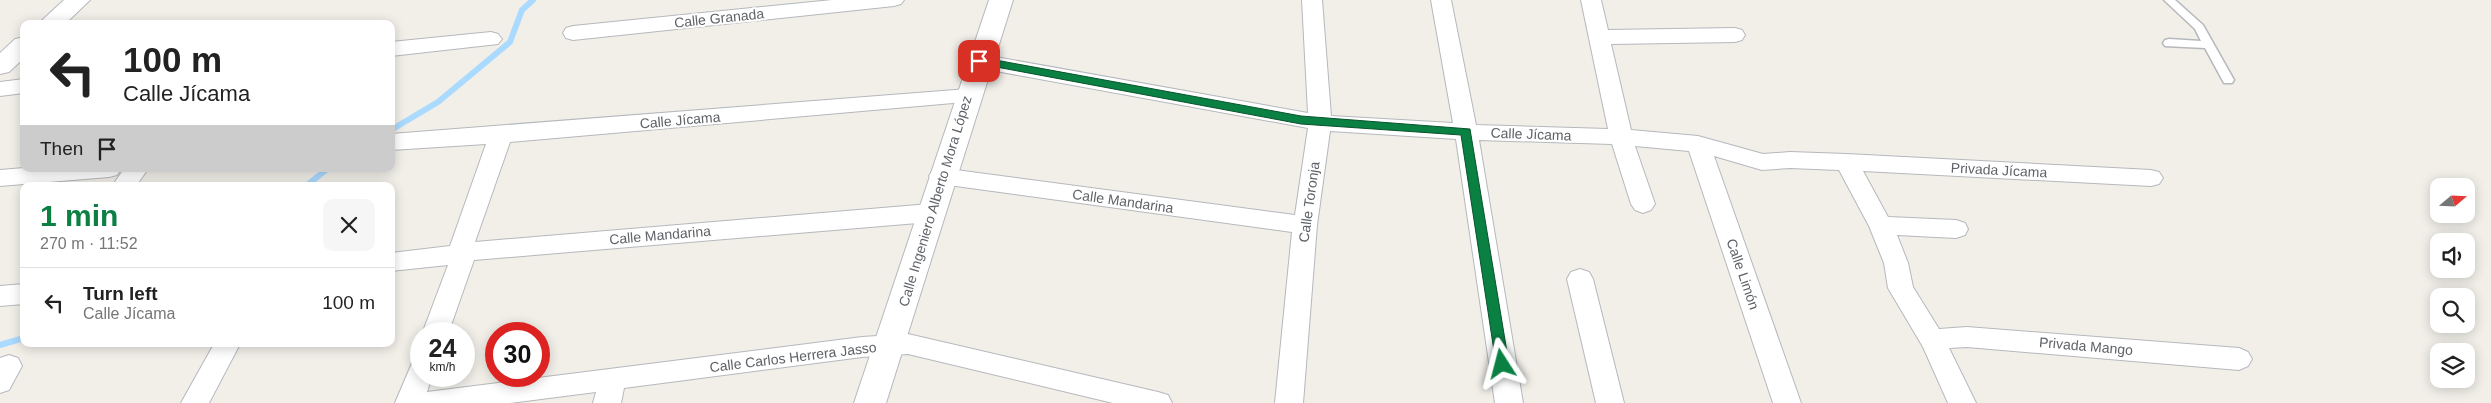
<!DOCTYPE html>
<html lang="en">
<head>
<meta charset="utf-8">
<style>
	body { margin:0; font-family:Helvetica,sans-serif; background:#f6f6f6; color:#222; height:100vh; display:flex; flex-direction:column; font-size:19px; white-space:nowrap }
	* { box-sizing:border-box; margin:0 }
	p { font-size:16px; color:#767676 }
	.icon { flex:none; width:28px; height:28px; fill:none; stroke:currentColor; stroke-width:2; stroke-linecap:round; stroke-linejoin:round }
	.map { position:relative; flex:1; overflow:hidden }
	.sheet { position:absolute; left:20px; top:182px; width:375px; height:165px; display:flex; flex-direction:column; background:#fff; border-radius:10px; box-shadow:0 2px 12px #0003 }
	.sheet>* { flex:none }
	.guide { position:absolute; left:20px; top:20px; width:375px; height:152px; border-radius:10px; box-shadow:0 2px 12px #0003; background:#fff; color:#222; overflow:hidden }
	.needle { width:32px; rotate:71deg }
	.fabs { position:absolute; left:2430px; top:178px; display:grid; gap:10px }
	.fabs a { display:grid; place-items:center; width:45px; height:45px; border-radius:10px; background:#fff; box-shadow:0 2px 12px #0003; font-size:25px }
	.speed { position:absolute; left:410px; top:322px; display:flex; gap:10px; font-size:25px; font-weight:700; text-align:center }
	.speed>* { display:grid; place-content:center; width:65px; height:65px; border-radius:50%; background:#fff; box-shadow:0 2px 12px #0003; line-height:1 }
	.speed small { font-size:12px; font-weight:400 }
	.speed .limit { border:8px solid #d22; background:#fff; color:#111 }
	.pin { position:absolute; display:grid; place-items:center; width:42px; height:42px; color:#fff; margin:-21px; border-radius:10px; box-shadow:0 2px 8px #0006 }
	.me { position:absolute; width:55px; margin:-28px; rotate:351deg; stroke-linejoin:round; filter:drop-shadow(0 0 4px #0008) }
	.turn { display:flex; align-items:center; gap:18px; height:105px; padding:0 20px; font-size:22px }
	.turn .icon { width:65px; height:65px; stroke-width:2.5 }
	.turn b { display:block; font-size:35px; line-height:42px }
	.then { display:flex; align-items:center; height:48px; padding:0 20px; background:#0003; gap:10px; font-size:19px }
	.round { display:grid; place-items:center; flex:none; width:52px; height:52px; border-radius:10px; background:#f6f6f6 }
	.headline { display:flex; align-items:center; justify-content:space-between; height:85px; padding:0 20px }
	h1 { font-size:30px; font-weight:800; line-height:38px; color:#0b8043 }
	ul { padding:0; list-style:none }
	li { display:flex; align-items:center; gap:15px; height:70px; padding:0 20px; border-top:1px solid #e0e0e0 }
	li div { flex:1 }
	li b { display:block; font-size:19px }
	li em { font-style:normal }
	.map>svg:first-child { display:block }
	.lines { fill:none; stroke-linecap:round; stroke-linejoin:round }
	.stream { stroke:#aadaff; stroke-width:6 }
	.service-casing { stroke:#b5b8bc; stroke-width:3 }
	.minor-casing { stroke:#b5b8bc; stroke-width:2 }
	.tertiary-casing { stroke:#b5b8bc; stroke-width:2 }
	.service { fill:#fff; fill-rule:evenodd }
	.minor { fill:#fff; fill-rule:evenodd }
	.tertiary { fill:#fff; fill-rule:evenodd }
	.route { fill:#0b8043; stroke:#07532c }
	.labels { text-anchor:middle; stroke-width:4; stroke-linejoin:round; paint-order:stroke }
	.street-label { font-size:14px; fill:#5f6368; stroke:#fff }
</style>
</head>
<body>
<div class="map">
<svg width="2491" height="403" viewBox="0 0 2491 403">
	<rect width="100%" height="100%" fill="#f1efe8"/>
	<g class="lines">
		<path class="stream" d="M391,130L438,102L510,42L522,10L533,0
			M306,186L327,169
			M0,345L24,338"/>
		<g class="service-casing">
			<path id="service" d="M2164,0H2175L2203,25L2234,80L2232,83H2224L2205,48L2165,46L2163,43L2165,40L2169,39L2201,41L2195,29Z"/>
		</g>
		<g class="minor-casing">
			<path id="minor" d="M832,0H904L901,4L894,6L573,40L566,38L563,33L566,28L573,26Z
				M1302,0H1322L1331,116L1453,123L1431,0H1451L1476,125L1608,129L1581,0H1601L1608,30L1735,28L1742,30L1745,35L1742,40L1735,42L1611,44L1631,130L1698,136L1763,154L1790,152L1846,154L2151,170L2159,172L2163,178L2159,184L2151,186L1863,171L1888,217L1956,220L1965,223L1968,229L1965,235L1956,238L1897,235L1908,263L1913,287L1939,329L1967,327L2239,348L2248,352L2252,359L2248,366L2239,370L1967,347L1949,348L1976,403H1948L1923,347L1888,288L1884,263L1869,226L1839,170L1790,168L1762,170L1714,156L1801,403H1773L1689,151L1635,146L1655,204L1651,210L1643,213L1635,210L1631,204L1612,144L1479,140L1523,403H1495L1456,139L1330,131L1317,225L1303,403H1275L1292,232L941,184L933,182L929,176L933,170L941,168L1295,215L1308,128L979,68L971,66L968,61L971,56L979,54L1308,113Z
				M491,32L498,34L502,39L498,44L391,56V42Z
				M24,79V93L0,96V82Z
				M968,89L976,91L979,96L976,101L510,142L475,242L930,204L938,207L942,213L938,219L930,222L474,260L448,334H422L448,265L391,271V253L450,246L486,144L391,150V134Z
				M24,168V169H121L117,175L109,177L0,186V170Z
				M124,169H148L136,186H112Z
				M1580,269L1589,272L1593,279L1624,403H1596L1567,279L1571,272Z
				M24,284V304L0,306V286Z
				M908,334L1158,392L1168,395L1172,403H1113L908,354L862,357L624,388L621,403H593L596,392L510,403H395L412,363L421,360V376H432L427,392L862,337Z
				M214,344H240L209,403H181Z
				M9,355L18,358L22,366L9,390L0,393V358Z"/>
		</g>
		<g class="tertiary-casing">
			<path id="tertiary" d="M64,0H90L65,24H38Z
				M989,0H1013L886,403H854Z
				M24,37V58L9,72L0,74V53L15,39Z"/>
		</g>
		<use href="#service" class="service"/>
		<use href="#minor" class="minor"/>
		<use href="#tertiary" class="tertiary"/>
	</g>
	<path class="route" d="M979,57L1301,116L1470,129L1509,364L1507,368H1498L1496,364L1461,135L1301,124L975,63V58Z"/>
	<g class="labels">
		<g class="street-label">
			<text transform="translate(719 18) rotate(-6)" y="5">Calle Granada</text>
			<text transform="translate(680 120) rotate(-5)" y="5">Calle Jícama</text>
			<text transform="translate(1531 134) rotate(2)" y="5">Calle Jícama</text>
			<text transform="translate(1999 170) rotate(3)" y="5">Privada Jícama</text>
			<text transform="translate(935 201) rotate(-73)" y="5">Calle Ingeniero Alberto Mora López</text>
			<text transform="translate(1123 201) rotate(8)" y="5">Calle Mandarina</text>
			<text transform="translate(1309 202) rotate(-82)" y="5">Calle Toronja</text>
			<text transform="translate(660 235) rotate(-5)" y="5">Calle Mandarina</text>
			<text transform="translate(1743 274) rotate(71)" y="5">Calle Limón</text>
			<text transform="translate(2086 346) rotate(5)" y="5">Privada Mango</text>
			<text transform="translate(793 357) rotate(-7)" y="5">Calle Carlos Herrera Jasso</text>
		</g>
	</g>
</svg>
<div class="fabs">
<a><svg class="needle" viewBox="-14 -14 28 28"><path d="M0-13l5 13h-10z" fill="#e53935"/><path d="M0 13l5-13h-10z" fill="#767676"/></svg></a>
<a><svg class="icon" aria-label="sound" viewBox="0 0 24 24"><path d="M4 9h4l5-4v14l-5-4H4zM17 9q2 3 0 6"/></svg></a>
<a><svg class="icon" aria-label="search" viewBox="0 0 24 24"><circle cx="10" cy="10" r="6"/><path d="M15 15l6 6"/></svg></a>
<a><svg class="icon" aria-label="layers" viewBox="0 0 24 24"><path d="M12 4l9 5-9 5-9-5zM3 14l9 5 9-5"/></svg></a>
</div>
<div class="speed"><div>24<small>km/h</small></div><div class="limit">30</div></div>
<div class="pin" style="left:979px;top:61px;background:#d93025"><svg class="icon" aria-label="arrive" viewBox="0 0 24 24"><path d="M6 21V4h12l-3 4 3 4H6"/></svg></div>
<svg class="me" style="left:1502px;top:364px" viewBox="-20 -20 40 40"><path d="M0-17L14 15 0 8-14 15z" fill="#0b8043" stroke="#fff" stroke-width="4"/></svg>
<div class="guide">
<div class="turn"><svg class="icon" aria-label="left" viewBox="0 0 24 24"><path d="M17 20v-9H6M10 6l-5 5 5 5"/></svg><div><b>100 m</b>Calle Jícama</div></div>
<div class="then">Then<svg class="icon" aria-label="arrive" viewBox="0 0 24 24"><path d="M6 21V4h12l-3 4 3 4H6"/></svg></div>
</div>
<section class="sheet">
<div class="headline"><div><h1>1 min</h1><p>270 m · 11:52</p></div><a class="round"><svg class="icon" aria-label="close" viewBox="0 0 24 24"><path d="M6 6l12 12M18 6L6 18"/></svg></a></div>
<ul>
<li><svg class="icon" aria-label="left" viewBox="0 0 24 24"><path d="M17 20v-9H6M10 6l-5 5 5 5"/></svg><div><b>Turn left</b><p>Calle Jícama</p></div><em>100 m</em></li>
</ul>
</section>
</div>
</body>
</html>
